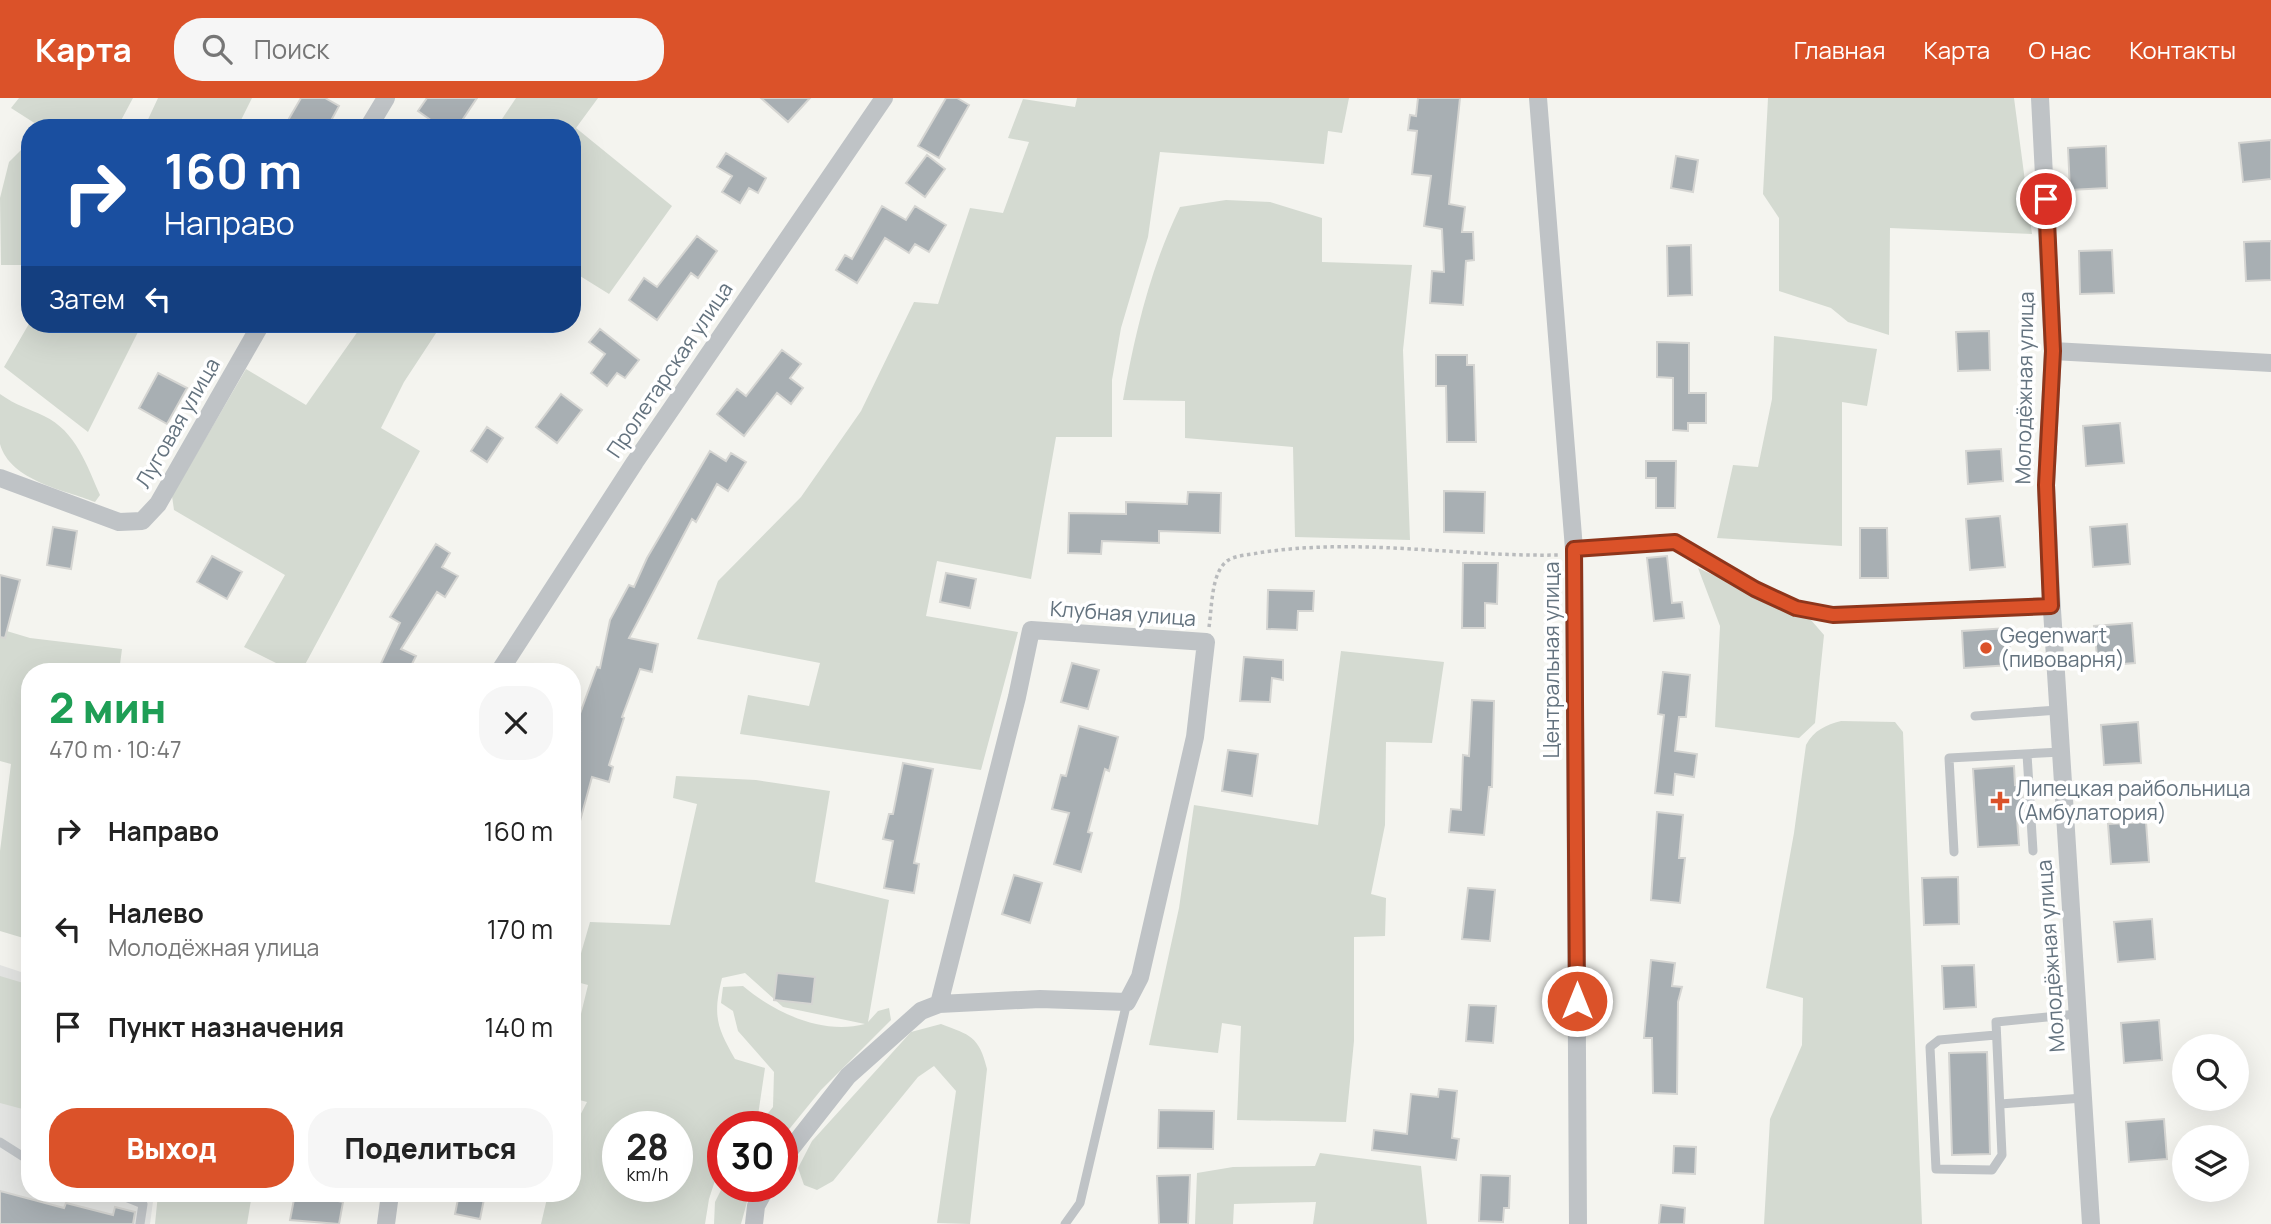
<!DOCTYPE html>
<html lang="ru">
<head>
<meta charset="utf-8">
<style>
	body { margin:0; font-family:Manrope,sans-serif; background:#f6f6f6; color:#222; height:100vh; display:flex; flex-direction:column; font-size:26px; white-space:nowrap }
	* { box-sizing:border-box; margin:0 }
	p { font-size:23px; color:#767676 }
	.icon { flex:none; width:38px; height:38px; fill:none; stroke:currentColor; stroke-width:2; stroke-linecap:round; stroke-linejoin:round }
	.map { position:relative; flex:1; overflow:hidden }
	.sheet { position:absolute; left:21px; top:565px; width:560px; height:539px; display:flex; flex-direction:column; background:#fff; border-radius:28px; box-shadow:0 7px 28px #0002 }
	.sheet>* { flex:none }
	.top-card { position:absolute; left:21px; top:21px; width:560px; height:214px; border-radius:28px; box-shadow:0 7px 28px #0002; background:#1a4fa0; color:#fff; overflow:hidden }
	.fabs { position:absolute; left:2172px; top:936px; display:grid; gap:14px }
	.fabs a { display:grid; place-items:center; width:77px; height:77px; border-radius:50%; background:#fff; box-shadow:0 7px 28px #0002; font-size:35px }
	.speed { position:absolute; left:602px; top:1013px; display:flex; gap:14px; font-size:35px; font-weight:700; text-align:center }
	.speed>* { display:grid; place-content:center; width:91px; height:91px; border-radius:50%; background:#fff; box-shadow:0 7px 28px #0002; line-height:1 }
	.speed small { font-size:18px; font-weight:400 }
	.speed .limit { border:10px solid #d22; background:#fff; color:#111 }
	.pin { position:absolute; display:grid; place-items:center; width:60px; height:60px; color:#fff; margin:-30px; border:4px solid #fff; border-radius:50%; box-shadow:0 2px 7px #0007 }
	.me { position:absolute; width:77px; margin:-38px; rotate:0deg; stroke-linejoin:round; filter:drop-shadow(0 0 5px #0008) }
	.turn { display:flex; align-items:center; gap:24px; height:147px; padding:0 28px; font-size:32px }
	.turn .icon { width:91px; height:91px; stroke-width:2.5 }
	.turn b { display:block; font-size:49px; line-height:60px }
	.then { display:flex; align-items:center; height:66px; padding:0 28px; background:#0003; gap:14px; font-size:26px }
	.round { display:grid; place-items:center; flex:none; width:74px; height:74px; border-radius:28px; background:#f6f6f6 }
	.head { display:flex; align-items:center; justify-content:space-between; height:119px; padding:0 28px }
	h1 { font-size:42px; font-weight:800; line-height:52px; color:#1e9e55 }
	.primary-button { display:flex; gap:14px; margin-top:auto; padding:14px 28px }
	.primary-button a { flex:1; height:80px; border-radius:28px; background:#db5229; color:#fff; font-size:28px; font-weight:800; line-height:80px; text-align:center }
	.primary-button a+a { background:#f6f6f6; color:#222 }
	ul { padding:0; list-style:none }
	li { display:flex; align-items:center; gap:21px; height:98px; padding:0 28px }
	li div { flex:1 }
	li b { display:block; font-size:26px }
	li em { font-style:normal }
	header { display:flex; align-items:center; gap:42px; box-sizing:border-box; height:98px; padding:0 35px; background:#db5229; color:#fff }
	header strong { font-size:33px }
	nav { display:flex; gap:38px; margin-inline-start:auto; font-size:24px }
	.search { width:490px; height:63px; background:#f6f6f6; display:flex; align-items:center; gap:18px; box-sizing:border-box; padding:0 24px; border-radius:28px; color:#767676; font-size:26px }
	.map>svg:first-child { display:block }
	.built { fill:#e4e5e3 }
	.green { fill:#d4dad1; fill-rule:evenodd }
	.building { fill:#a8afb3; stroke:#d5d5d2; stroke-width:2 }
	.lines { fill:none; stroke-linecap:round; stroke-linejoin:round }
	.path { stroke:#b9bbbd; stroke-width:3.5; stroke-dasharray:3.5 3.5; stroke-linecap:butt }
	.lane { stroke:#bfc3c6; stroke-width:9 }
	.street { stroke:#bfc3c6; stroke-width:18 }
	.route-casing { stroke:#8e351b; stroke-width:18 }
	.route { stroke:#db5229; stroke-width:12 }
	.poi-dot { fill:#db5229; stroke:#fff; stroke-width:2.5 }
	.labels { text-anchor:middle; stroke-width:7; stroke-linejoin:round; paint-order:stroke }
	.street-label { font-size:21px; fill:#64737f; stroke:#fff }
	.poi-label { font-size:21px; fill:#64737f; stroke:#fff; text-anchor:start }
</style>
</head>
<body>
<header>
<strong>Карта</strong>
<div class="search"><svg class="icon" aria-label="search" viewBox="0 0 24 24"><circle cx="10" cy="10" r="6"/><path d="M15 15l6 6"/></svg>Поиск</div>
<nav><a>Главная</a><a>Карта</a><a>О нас</a><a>Контакты</a></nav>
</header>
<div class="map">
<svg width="2271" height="1126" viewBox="0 0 2271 1126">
	<rect width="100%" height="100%" fill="#f4f4ef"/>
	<path class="built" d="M0,867L30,877V1096H154L150,1126H0Z"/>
	<path class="green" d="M19,0H133L117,30H34L36,26L11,10Z
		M158,0H252L237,30H144Z
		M516,0H598L576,30L672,108L609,196L572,173V30H496Z
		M1077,0H1349L1342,35L1328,33L1324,66L1160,54L1148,139L1121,230L1112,282V339H1056L1031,481L937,463L926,518L1018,534L981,672L740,636L748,597L809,608L820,565L697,541L718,483L801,399L861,313L914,204L938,206L970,110L1003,115L1029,44L1008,40L1023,1L1075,9Z
		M1768,0H2014L2032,136L1890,130L1889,237L1848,224L1831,210L1779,193V120L1763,96Z
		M30,43V167H1L0,100L9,64Z
		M1226,102L1270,104L1322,120V164L1412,167L1403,252L1410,442L1295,439L1293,349L1185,340V303L1123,302C1135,235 1150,171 1180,109Z
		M30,224L142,226L88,334L4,269Z
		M363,226H442L404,284L381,330L420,353L301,574H294L244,549L285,477L174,412L172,398L246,271L306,307Z
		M1774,238L1877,251L1867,308L1842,304V448L1717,440L1733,367L1758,369L1772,301Z
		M0,296C17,308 28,310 44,318C76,333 87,368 100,397L95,404C65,392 10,383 0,346C0,332 0,311 0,296Z
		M1698,470L1811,522L1824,537L1815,625L1799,640L1715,629L1720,528Z
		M0,531L30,540L122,551L119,574H30V842L0,833V753L11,666L0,663Z
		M1341,553L1444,564L1432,645L1386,644L1385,727L1371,796L1386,800L1385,838L1354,839V943L1346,1024L1237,1022L1241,928L1222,925L1218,955L1149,947L1179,810L1194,707L1318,727Z
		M1841,623L1895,624L1903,634L1922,1126H1764L1770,1021L1802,947L1803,900L1766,890L1794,735L1806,647C1814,632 1826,627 1841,623Z
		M676,678L756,682L830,693L815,784L889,802L868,924L878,913L889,910L891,922L821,992L782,1040V1029H757L773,1009L774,974L738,933L733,913L721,905L723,889L743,888C775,915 822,937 865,926L783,909L745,875L722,880C713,917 716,928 735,961L765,970L757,1024L753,1029H723V1058L709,1101L705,1126H541L548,1096H572V1033L587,1004L572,1000V953L588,887L573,883L590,824L670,827L697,706L673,700ZM618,1029H677V1088H618Z
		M0,878L30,887V1013L0,1005Z
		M941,926C970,937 979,938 987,971L970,1126L937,1125L956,993L934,968L918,979L833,1083L817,1092L804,1087L798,1070L812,1043L911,934Z
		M1320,1055L1421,1068L1427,1126H1313L1316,1104L1234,1106L1233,1126H1195L1197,1075L1233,1069L1315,1068Z
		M723,1088L751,1089L741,1126H714L715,1104Z
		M158,1096H252L247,1126H155Z"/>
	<path class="building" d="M301,0H325L339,8L327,30H298L287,24Z
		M427,0H477L457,30H442L418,13Z
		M761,0H810L788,24Z
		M946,0H957L969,7L939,60L918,48Z
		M1418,0H1460L1449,106L1465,109L1462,134H1473L1474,162L1466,163L1463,207L1430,205L1432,173L1444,174L1442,131L1424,128L1431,78L1412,76L1417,33L1408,32L1410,17L1416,18Z
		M2271,42V81L2243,84L2239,45Z
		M2106,48L2107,90L2070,92L2068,50Z
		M726,55L766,80L758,95L749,90L740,105L722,94L732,78L717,69Z
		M927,57L945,71L925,99L906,85Z
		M1676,58L1698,62L1693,94L1671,90Z
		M882,108L906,122L915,108L946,127L929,154L915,146L909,155L885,140L857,185L836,172L845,157L852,161Z
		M697,138L717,153L698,180L691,175L657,222L629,202L644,180L657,189Z
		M2271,143V182L2246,183L2244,144Z
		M1691,147L1692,197L1668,198L1667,148Z
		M2112,152L2114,195L2080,196L2079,153Z
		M600,231L639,262L625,280L617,275L607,288L591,275L605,256L589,244Z
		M1989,233L1990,272L1958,273L1956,234Z
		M1657,244L1689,245V295H1706V325H1688V333L1673,332V280L1657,279Z
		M782,252L801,266L790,280L803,290L791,306L777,295L744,338L717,316L737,291L746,298Z
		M1436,257H1467V267H1474L1476,344H1447L1446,288H1436Z
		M158,275L187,290L167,326L139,310Z
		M561,296L582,312L557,345L536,329Z
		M2120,325L2124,365L2086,368L2083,328Z
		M487,329L503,340L487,364L471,353Z
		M2001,351L2003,383L1968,386L1966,353Z
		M710,353L726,363L731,355L746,364L728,393L717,386L696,424L692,421L629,540L658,546L652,574L640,571L622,619L624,620L609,667L613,669L609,684L592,679L577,734H572V663L580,634L574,632L597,569L600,570L610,522L629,487L634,489L647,460Z
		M1646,363H1676L1675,410H1656V380H1646Z
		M1444,393L1485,394L1484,435L1444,434Z
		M1188,394L1221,395L1220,435L1159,433V445L1102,443L1101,456L1068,455L1069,415L1126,416V404L1187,406Z
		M2000,418L2005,469L1970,472L1966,421Z
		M2127,426L2130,466L2093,469L2090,429Z
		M53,429L77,433L71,471L47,467Z
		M1860,430H1887L1888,480H1860Z
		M436,446L450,455L442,469L458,478L445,499L437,494L401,551L416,558L408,574H377L400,525L390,519Z
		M212,458L242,474L227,501L197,484Z
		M1667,458L1672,505L1682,504L1684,520L1654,523L1647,460Z
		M1463,465H1498L1497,506L1485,505V530H1462Z
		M946,475L976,481L970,510L940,504Z
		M0,477L20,482L5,540L0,539Z
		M1268,492L1314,493L1313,513H1298L1297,532L1267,531Z
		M2132,525L2135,565L2098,568L2094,528Z
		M2008,530L2011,567L1964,570L1962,533Z
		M1244,559L1283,562V582L1272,580L1270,604L1240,603Z
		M1072,565L1099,572L1088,611L1061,604Z
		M1663,574L1690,577L1686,619H1679L1675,653L1697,656L1694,679L1675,676L1673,697L1655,695L1664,617L1658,616Z
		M1472,602L1494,603L1492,689H1489L1484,737L1449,734L1451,711L1461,712L1463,657L1469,658Z
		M2138,624L2141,665L2104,667L2101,627Z
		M1079,628L1118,639L1109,673L1105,671L1088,734L1092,735L1081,774L1054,766L1069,715L1052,711L1061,677L1066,678Z
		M1228,652L1258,656L1252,698L1222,693Z
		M903,665L933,671L914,765L919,766L914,795L884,790L893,743L883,741L889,716H893Z
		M2014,668L2015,687L2022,686L2024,720H2017L2019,747L1978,749L1973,671Z
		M1657,714L1683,717L1679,760H1685L1680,805L1651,802Z
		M2146,724L2149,764L2111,766L2108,726Z
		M1014,777L1042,785L1030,825L1002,816Z
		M1958,779L1959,826L1924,827L1922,780Z
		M1468,790L1495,792L1490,843L1462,841Z
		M2152,821L2155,861L2118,864L2114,824Z
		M1651,862L1675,865L1672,888L1682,889L1678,904L1677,996L1653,995L1652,940H1644Z
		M1974,867L1976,909L1944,911L1942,868Z
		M777,875L815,879L812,906L774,902Z
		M1469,907L1496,908L1493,945L1466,943Z
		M2159,922L2162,962L2124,965L2121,925Z
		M1987,954L1990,1056L1952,1057L1949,955Z
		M1439,991L1457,993L1452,1040L1459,1041L1456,1062L1372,1052L1374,1032L1407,1036L1411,996L1438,999Z
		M1159,1012L1214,1013L1213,1051L1158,1050Z
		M2164,1021L2167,1061L2129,1064L2126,1024Z
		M1674,1048L1696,1049L1695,1076L1673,1075Z
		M1190,1077L1188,1126H1159L1157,1078Z
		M1481,1077L1510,1078L1509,1110H1504L1503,1124L1479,1123Z
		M0,1093L64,1110L66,1105L113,1117L115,1109L135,1114L133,1126H0Z
		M295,1096H339L338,1103L343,1104L339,1126L290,1122Z
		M459,1096H485L480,1121L455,1116Z
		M1661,1107L1685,1110L1684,1126H1659Z"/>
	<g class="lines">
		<path class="path" d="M1209,529C1212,510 1211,475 1227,463C1235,457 1249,457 1258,455C1357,439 1458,459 1558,457"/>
		<path class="lane" d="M1574,451L1675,444L1796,510L1833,517L2051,508
			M1975,618L2058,612
			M2027,656L2033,753
			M1954,754L1949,660L2061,654
			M1996,937L1939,942L1930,949L1936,1071L1992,1072L2002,1057L1996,924L2077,916
			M2000,1006L2083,1000
			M0,1044L30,1063
			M118,1096L143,1106L140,1126
			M1065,1126L1080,1105L1127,904"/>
		<path class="street" d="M1538,0L1574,451L1578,1126
			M2040,0L2053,253L2046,387L2051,496L2091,1126
			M368,30L386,0
			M2053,253L2271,265
			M0,380L119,424L142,423L158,406L261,226
			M499,574L635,364L884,0
			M782,1062L848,978L921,913L939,906L1040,901L1127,904L1140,879L1195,639L1206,544L1031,532L1017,599L939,906
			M386,1126L390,1096
			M754,1126L756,1108L767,1088"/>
	</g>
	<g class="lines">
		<g class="route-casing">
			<path id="route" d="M1577,903L1574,451L1675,444L1755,491L1796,510L1833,517L2051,508L2046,387L2053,253L2046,101"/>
		</g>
		<use href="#route" class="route"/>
	</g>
	<g class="poi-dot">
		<circle cx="1986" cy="550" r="7"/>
		<path d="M1996.5 692.5h7v7h7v7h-7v7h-7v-7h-7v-7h7z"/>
	</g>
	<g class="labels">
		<g class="street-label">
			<text transform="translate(670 272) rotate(-56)" y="7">Пролетарская улица</text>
			<text transform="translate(2025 290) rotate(-89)" y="7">Молодёжная улица</text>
			<text transform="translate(178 325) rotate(-60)" y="7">Луговая улица</text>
			<text transform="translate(1123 516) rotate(4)" y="7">Клубная улица</text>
			<text transform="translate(1552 562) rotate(-90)" y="7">Центральная улица</text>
			<text transform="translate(2051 858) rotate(-94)" y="7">Молодёжная улица</text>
		</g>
		<g class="poi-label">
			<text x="2000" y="545">Gegenwart<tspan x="2000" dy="24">(пивоварня)</tspan></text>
			<text x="2016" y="698">Липецкая райбольница<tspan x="2016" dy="24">(Амбулатория)</tspan></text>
		</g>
	</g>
</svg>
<div class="fabs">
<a><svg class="icon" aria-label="search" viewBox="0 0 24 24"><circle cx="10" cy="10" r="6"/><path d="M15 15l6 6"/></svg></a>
<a><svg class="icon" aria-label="layers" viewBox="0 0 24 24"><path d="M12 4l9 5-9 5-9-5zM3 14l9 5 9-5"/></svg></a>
</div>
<div class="speed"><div>28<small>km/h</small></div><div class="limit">30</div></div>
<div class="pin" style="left:2046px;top:101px;background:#d93025"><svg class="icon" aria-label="arrive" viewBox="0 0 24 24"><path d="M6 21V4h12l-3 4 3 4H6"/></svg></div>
<svg class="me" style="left:1577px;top:903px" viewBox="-20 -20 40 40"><circle r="17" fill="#db5229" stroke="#fff" stroke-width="3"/><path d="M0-11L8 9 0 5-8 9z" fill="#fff"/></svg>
<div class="top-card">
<div class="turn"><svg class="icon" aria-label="right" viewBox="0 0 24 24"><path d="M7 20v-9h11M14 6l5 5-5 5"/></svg><div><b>160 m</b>Направо</div></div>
<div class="then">Затем<svg class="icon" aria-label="left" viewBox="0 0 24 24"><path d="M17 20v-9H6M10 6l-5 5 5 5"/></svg></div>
</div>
<section class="sheet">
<div class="head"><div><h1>2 мин</h1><p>470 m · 10:47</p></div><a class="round"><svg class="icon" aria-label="close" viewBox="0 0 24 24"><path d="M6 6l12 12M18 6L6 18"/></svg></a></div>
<ul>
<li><svg class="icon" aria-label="right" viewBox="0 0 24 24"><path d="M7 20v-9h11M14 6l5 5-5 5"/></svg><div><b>Направо</b></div><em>160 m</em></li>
<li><svg class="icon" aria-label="left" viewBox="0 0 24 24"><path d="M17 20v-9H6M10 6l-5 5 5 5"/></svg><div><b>Налево</b><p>Молодёжная улица</p></div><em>170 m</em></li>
<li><svg class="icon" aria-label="arrive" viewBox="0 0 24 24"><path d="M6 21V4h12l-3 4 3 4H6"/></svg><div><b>Пункт назначения</b></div><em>140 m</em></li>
</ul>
<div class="primary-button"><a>Выход</a><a>Поделиться</a></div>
</section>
</div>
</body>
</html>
